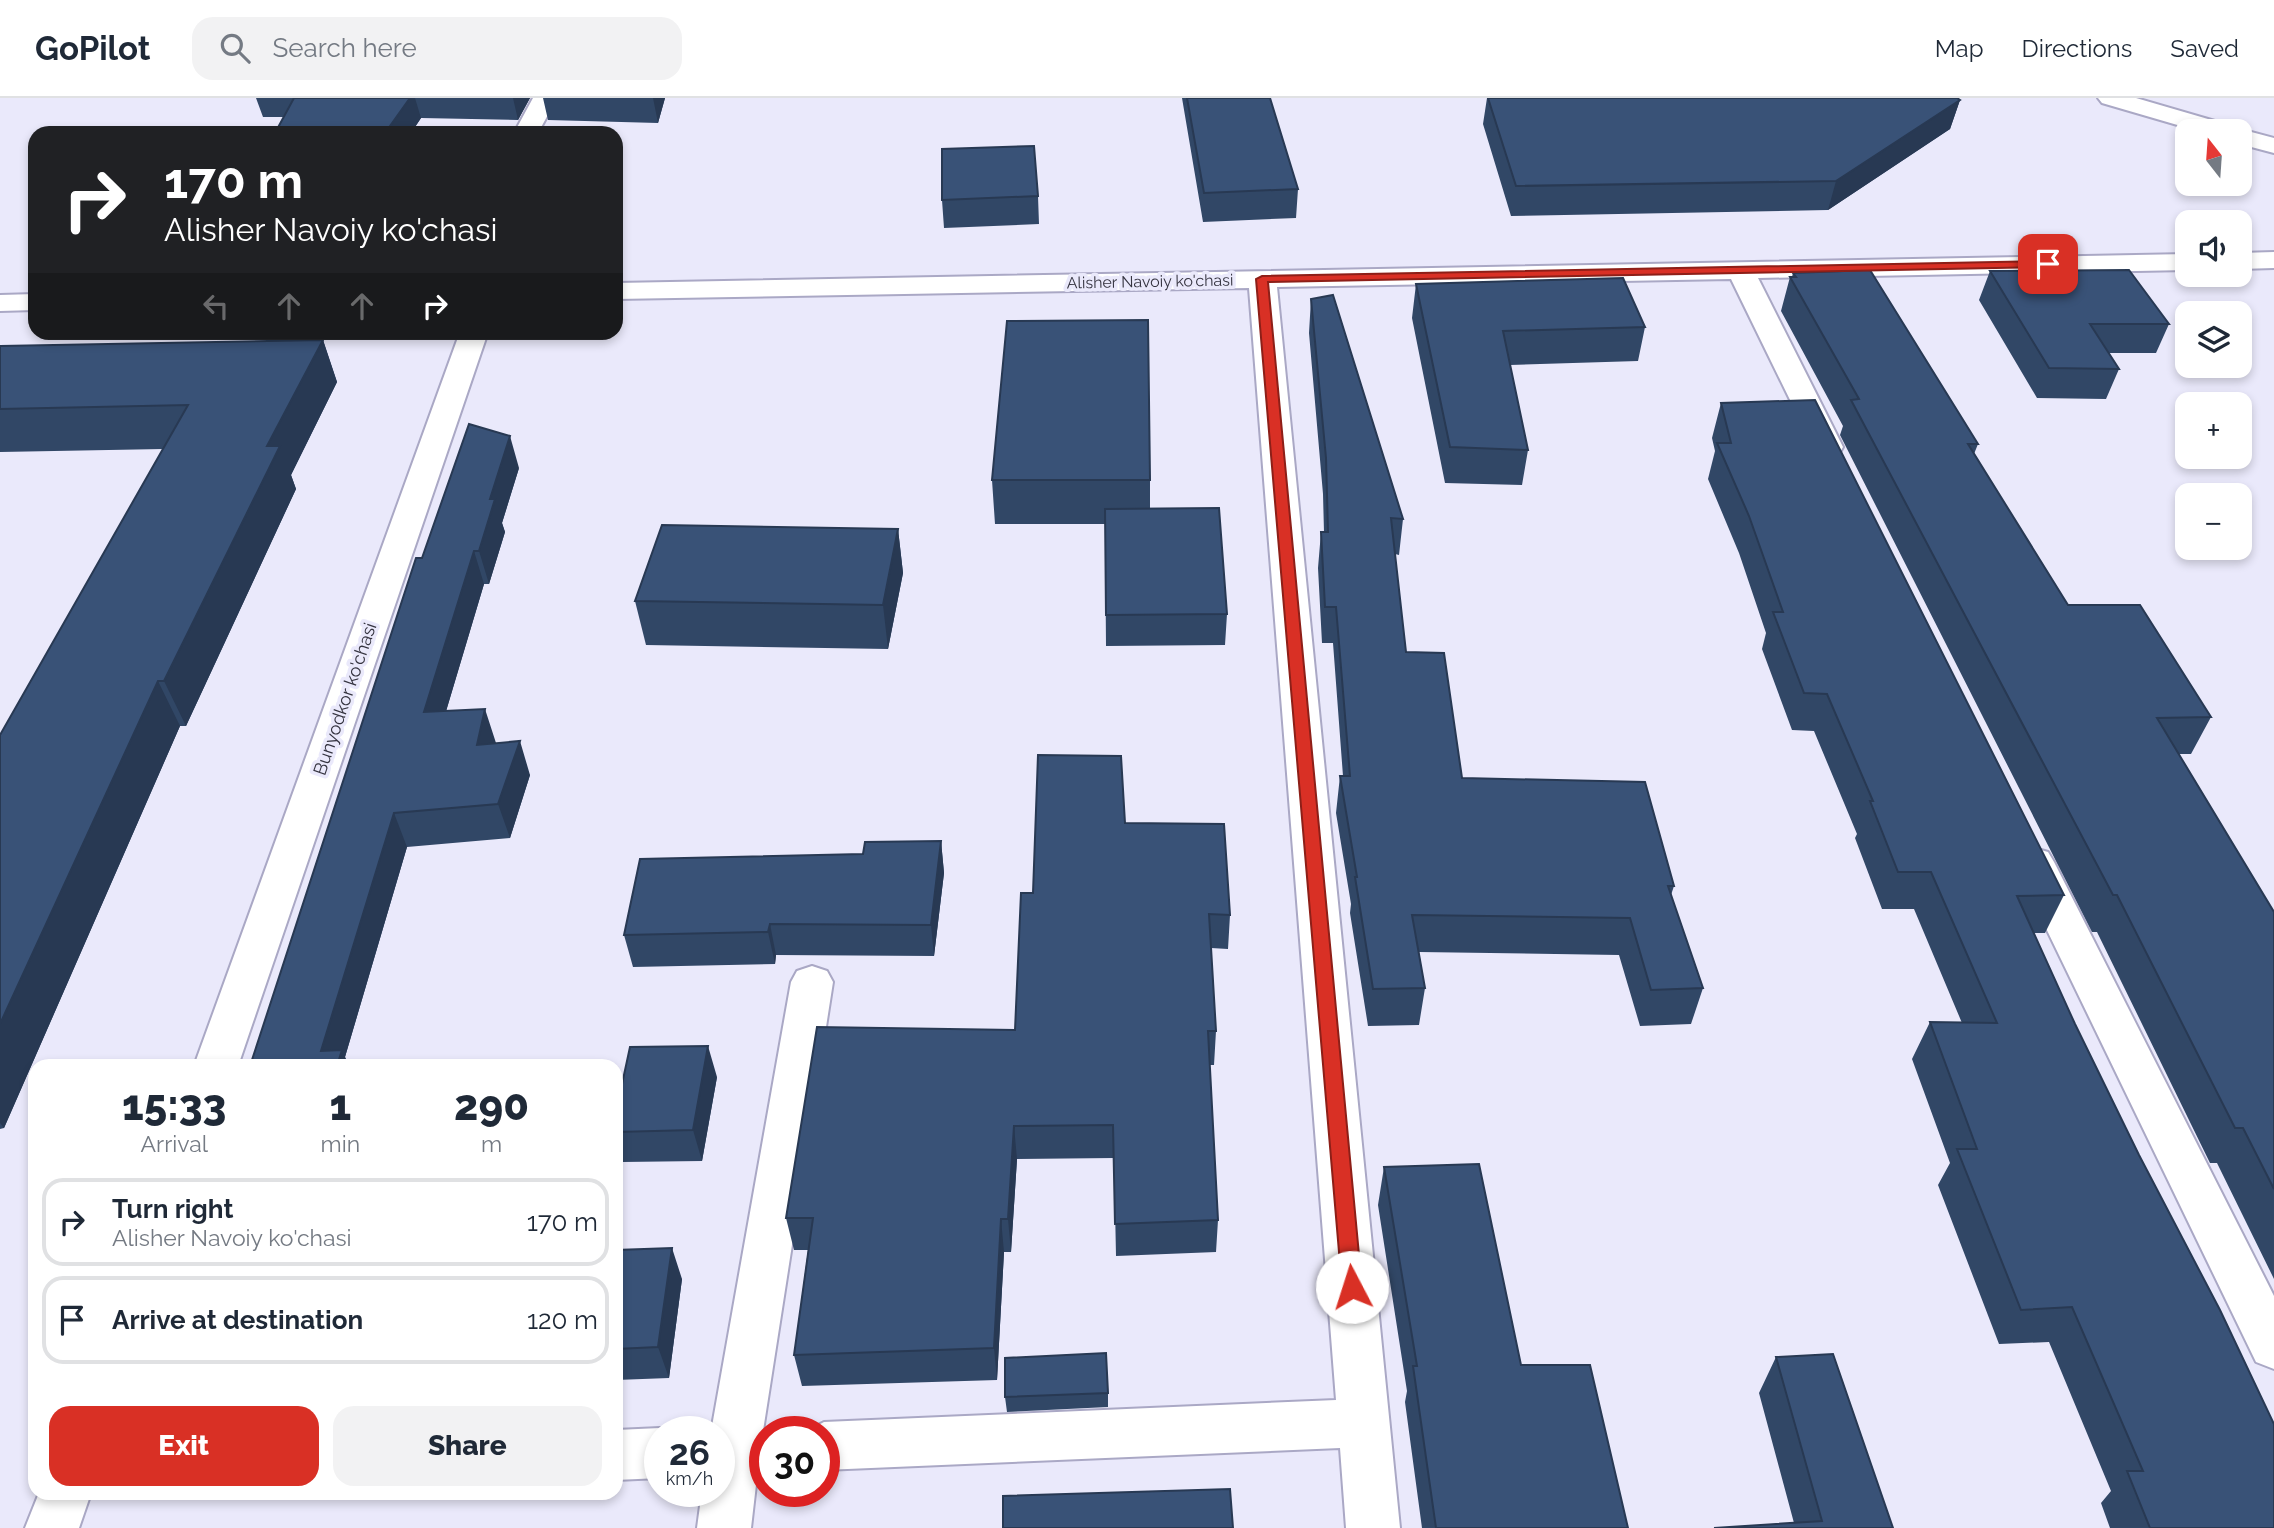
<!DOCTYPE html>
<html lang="en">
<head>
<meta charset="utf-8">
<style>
	body { margin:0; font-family:Raleway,sans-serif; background:#f2f2f3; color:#1f2937; height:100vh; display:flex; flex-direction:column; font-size:26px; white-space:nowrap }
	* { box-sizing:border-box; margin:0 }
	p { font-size:23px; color:#747a83 }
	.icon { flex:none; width:38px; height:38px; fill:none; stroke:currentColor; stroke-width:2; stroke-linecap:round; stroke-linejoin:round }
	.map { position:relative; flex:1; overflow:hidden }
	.side { position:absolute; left:28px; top:961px; width:595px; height:441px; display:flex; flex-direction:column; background:#fff; border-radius:21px; box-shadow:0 4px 10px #0003 }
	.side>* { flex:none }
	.banner { position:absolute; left:28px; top:28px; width:595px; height:214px; border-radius:21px; box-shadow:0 4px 10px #0003; background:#202124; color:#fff; overflow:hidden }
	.needle { width:46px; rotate:343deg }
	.buttons { position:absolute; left:2175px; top:21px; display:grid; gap:14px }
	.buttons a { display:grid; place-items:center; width:77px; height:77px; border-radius:14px; background:#fff; box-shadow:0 4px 10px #0003; font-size:35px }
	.speed { position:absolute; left:644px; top:1318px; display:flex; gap:14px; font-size:35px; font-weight:700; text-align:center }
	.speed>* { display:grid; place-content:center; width:91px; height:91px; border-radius:50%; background:#fff; box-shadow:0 4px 10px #0003; line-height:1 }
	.speed small { font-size:18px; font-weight:400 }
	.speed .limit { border:10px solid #d22; background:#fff; color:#111 }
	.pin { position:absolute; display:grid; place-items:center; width:60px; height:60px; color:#fff; margin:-30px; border-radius:14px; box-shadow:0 4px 10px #0006 }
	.me { position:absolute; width:77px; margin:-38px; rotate:355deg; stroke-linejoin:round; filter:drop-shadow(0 0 5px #0008) }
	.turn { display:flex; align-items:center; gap:24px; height:147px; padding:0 21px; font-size:32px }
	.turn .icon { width:91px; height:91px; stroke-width:2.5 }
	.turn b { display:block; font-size:49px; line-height:60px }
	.lanes { display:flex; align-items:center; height:66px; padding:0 21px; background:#0003; justify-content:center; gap:35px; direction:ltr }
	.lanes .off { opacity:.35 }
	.eta { display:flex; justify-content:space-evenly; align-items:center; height:119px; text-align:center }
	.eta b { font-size:42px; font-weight:800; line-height:49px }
	.button { display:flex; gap:14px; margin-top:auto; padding:14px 21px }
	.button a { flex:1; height:80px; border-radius:21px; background:#d93025; color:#fff; font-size:28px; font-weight:800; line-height:80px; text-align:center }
	.button a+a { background:#f2f2f3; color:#1f2937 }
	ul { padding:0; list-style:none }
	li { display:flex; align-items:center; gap:21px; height:88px; margin:0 14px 10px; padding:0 7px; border:4px solid #e0e1e3; border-radius:21px }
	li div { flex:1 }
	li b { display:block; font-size:26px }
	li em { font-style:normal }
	header { display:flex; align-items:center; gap:42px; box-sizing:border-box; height:98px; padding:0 35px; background:#fff; border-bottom:2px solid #e0e1e3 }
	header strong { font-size:33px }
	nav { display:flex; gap:38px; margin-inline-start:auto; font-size:24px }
	.search { width:490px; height:63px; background:#f2f2f3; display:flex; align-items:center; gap:18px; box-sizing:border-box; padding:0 24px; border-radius:21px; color:#747a83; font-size:26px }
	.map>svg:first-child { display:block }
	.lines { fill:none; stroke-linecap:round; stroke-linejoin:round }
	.minor-casing { stroke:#aaa8c5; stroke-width:4 }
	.minor { fill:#fff; fill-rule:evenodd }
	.wall { fill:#314766 }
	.shaded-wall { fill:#283953 }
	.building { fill:#395277; stroke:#283953; stroke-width:2 }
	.route { fill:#d93025; stroke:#8d1f18; stroke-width:2 }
	.labels { text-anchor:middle; stroke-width:7; stroke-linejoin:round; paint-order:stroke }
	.far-street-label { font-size:16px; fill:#353440; stroke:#eae9fb }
	.street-label { font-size:18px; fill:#353440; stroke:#eae9fb }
</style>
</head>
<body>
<header>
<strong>GoPilot</strong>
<div class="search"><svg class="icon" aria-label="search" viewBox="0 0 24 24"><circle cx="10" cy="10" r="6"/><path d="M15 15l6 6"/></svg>Search here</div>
<nav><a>Map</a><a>Directions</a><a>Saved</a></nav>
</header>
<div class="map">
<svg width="2274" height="1430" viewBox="0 0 2274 1430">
	<rect width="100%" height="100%" fill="#eae9fb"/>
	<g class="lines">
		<g class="minor-casing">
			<path id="minor" d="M533,0H557L538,35H514Z
				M2098,0H2136L2232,28L2235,32L2240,31L2274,40V55L2240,46V33H2198L2102,5Z
				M2274,154V170L2240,171V155Z
				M2188,156V172L1758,180L1843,349L1839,356L1828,358L1817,356L1813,349L1731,181L1277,189L1400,1430H1346L1340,1350L824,1372V1334H805L824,1324L1336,1302L1249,190L616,201V185Z
				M35,196V212L0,213V197Z
				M460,234H488L238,968H194Z
				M2034,750L2048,754L2054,764L2274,1198V1271L2256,1264L2014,764L2020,754Z
				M812,868L827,873L833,884L760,1352L751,1430H697L702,1393H719V1334H711L791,884L797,873Z
				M660,1330L668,1334H660V1380L616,1382V1332Z
				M39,1395H91L79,1430H25Z"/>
		</g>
		<use href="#minor" class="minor"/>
	</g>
	<path class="wall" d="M256,0H530L518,22L421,20L411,35H275L284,19H263Z
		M543,0H665L658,25L548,22Z
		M1182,0H1270L1298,91L1296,120L1203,124Z
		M1487,0H1957L1960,2L1950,31L1828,112L1511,118L1483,26Z
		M1038,98L1039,126L944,130L942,102Z
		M1990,173L2169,226L2156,255H2109L2119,271L2106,301L2037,300L1979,202Z
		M1793,175L1978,346L1974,356L2068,507L2211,619L2191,656H2179L2274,814V1181L2217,1065H2210L2097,834H2092L1840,337L1843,328L1781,213L1790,179H1792Z
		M1416,186L1645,229L1638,263L1510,267L1528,352L1522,387L1445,385L1412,220Z
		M1311,201L1403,421L1399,457L1395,456L1406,554L1462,680L1674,788L1671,797L1703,890L1691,926L1640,928L1619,857L1419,854L1425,890L1419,927L1368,928L1350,815L1351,806L1336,715L1340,678H1343L1333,545H1322L1318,470L1321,434H1324L1323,396L1309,235Z
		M323,242L337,284L291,377L296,391L186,628H180L4,1030L0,1031V637L163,351L0,354V248Z
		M1721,305L2064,797L2045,835H2034L2274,1430H2110L2101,1405L2111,1393L2049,1244L1999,1246L1938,1087L1950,1065L1912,961L1930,924L1962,925L1914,811H1882L1855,740L1857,736L1814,633L1792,632L1762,551L1766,535L1739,455L1708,381L1715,353L1712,340Z
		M519,370L502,425L505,434L489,486H484L446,613L496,645L530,677L510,740L407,749L345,959L349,968H250L422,460Z
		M992,382H1150V411L1227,516L1225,547L1106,548L1105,426H995Z
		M898,431L903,475L888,551L646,547L635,503Z
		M1125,725L1230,817L1228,851L1211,850L1216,933L1214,967H1209L1218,1122L1216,1154L1116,1158L1114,1060L1017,1061L1011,1154H1004L997,1282L802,1288L794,1257L808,1152H794L786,1120L1015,932L1033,795Z
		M941,743L944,775L934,858L776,857L775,866L633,869L624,837L863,756Z
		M717,979L702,1063L622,1064L616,1046V1014Z
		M1384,1069L1521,1267L1628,1430H1422L1405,1304L1407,1293L1378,1107Z
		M616,1152L682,1181L669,1280L616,1282Z
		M1776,1259L1893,1430L1794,1425L1759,1295Z
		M1108,1295V1309L1007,1314L1005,1299Z"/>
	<path class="shaded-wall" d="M410,0H415L421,20L411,35H385Z
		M513,0H530L518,22Z
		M653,0H665L658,25Z
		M1960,2L1950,31L1828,112L1836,83Z
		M323,242L337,284L291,377L296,391L186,628L164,583L267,348Z
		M510,338L519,370L502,425L505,434L489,486L479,453L490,401Z
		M898,431L903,475L888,551L883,507Z
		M474,453L484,486L436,647L424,614Z
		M158,583L180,628L4,1030L0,1025V926Z
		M485,611L496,645L488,680L477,647Z
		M520,643L530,677L510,740L498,706Z
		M394,715L407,749L345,959L349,968H328L321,953Z
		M941,743L944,775L934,858L931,827Z
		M770,826L776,857L775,866L768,834Z
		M708,948L717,979L702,1063L693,1032Z
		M1014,1028L1017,1061L1011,1154L1008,1121Z
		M1001,1121L1004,1154L997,1282L994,1250Z
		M672,1150L682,1181L669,1280L658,1249Z"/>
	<path class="building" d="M294,0H410L385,35H275Z
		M1187,0H1270L1298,91L1204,95Z
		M1488,0H1957L1960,2L1836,83L1516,88Z
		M1034,48L1038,98L942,102V51Z
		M1870,172L1978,346H1968L2068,507H2140L2211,619L2157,620L2274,814V1091L2243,1030H2235L2117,797H2113L1851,302L1859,301L1790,179H1796L1793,175Z
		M2129,172L2169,226H2090L2119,271L2049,270L1990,173Z
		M1623,180L1645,229L1503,233L1528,352L1450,349L1416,186Z
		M1333,197L1403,421L1391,420L1406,554L1444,555L1462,680L1645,684L1674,788H1668L1703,890L1651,892L1630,820L1412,817L1425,890L1373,891L1355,779H1357L1340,678H1350L1336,509H1325L1321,434H1328L1326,360L1311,201Z
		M1148,222L1150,382H992L1007,223Z
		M323,242L267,348H280L164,583H158L0,926V637L188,307L0,311V248Z
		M1815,302L2064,797L2017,798L2075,926L2139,1057L2220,1212L2274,1326V1430H2150L2127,1373H2143L2072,1209L2021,1212L1957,1051H1977L1930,924L1997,925L1931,774H1898L1870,703H1873L1827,596L1804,595L1773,514H1783L1749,418L1717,345H1731L1721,305Z
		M469,326L510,338L490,401H495L479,453H474L424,614L485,611L477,647L520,643L498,706L394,715L321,953L342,952L337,968H250L416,460H422Z
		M1219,410L1227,516L1106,517L1105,411Z
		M662,427L898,431L883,507L635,503Z
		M1038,657L1121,658L1125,725L1224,726L1230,817L1209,816L1216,933H1208L1218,1122L1115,1126L1113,1027L1014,1028L1008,1121H1001L994,1250L794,1257L813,1120H786L817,929L1015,932L1021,795H1033Z
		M941,743L931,827L770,826L768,834L624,837L640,761L863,756L865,744Z
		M708,948L693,1032L616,1034V1014L630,949Z
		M1479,1066L1521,1267H1590L1628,1430H1436L1413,1268H1417L1384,1069Z
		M672,1150L658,1249L616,1251V1152Z
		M1106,1255L1108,1295L1005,1299V1260Z
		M1833,1256L1893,1430H1714L1822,1423L1776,1259Z
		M1230,1391L1233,1430H1003V1398Z"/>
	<path class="route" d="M2048,163L2053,166L2051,169L1268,184L1362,1189L1359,1196L1352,1198L1345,1196L1342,1189L1256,181L1262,178Z"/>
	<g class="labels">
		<g class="far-street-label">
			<text transform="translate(1150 183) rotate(-1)" y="6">Alisher Navoiy ko'chasi</text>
		</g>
		<g class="street-label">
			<text transform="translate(345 601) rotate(-71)" y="6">Bunyodkor ko'chasi</text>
		</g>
	</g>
</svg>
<div class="buttons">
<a><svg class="needle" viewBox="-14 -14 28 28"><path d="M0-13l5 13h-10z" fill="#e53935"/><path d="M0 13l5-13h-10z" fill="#747a83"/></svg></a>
<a><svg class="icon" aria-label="sound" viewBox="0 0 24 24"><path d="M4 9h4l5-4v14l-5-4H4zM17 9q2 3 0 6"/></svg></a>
<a><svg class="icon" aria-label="layers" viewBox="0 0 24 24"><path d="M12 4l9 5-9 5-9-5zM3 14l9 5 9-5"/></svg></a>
<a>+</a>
<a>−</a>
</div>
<div class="speed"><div>26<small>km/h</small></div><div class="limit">30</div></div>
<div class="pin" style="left:2048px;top:166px;background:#d93025"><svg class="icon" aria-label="arrive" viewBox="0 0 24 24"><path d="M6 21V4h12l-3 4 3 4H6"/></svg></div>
<svg class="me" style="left:1352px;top:1189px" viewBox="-20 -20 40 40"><circle r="19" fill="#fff"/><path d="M0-13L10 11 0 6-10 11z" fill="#d93025"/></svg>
<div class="banner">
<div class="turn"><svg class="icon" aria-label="right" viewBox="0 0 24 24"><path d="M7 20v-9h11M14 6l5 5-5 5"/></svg><div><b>170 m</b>Alisher Navoiy ko'chasi</div></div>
<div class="lanes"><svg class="icon off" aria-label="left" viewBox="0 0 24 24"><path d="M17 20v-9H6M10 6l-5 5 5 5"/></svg><svg class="icon off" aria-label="ahead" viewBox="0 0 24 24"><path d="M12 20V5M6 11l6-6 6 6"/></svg><svg class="icon off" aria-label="ahead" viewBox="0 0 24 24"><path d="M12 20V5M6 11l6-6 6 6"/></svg><svg class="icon" aria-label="right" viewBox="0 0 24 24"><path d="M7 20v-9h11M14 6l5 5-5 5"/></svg></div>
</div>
<section class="side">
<div class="eta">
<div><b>15:33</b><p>Arrival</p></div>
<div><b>1</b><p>min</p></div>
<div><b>290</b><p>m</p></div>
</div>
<ul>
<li><svg class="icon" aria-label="right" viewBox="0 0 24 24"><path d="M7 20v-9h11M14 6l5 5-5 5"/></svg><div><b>Turn right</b><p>Alisher Navoiy ko'chasi</p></div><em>170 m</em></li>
<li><svg class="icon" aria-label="arrive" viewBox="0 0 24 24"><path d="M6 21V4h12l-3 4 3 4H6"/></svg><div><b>Arrive at destination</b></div><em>120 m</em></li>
</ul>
<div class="button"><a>Exit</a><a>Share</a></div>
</section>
</div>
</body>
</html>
